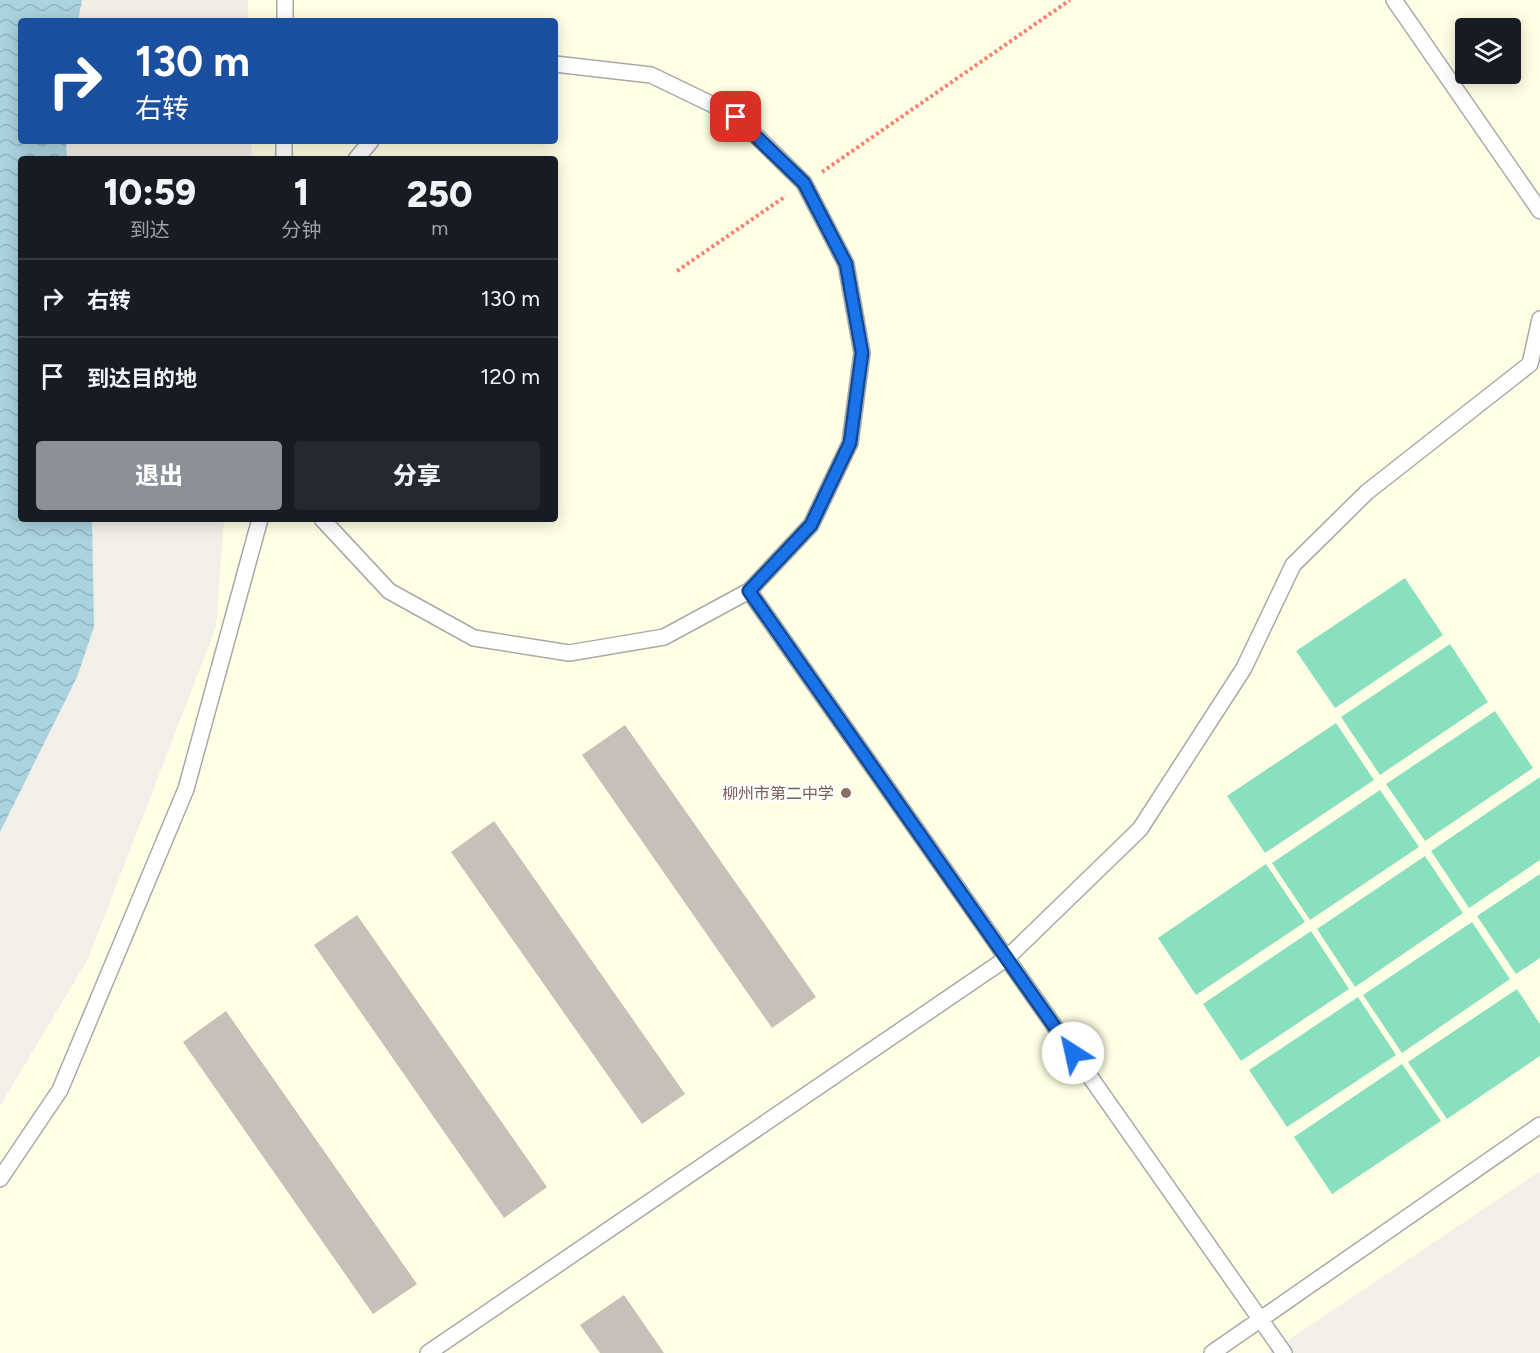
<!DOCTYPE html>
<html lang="zh">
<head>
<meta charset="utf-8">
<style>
	body { margin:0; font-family:Figtree,"Noto Sans SC",sans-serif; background:#242831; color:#f1f3f6; height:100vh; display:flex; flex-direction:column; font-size:22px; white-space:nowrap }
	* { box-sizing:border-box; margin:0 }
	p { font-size:20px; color:#9ea1a6 }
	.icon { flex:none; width:33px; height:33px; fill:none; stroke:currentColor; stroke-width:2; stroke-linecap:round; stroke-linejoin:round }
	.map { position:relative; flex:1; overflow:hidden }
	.details { position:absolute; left:18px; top:156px; width:540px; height:366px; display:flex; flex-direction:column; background:#171b24; border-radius:6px; box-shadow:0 3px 15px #0003 }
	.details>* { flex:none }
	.top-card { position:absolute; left:18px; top:18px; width:540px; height:126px; border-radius:6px; box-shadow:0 3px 15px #0003; background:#1a4fa0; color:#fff; overflow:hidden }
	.tools { position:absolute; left:1455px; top:18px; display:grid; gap:12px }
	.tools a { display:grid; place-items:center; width:66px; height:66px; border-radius:6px; background:#171b24; box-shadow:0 3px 15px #0003; font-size:30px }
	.pin { position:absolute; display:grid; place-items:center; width:51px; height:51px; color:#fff; margin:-26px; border-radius:12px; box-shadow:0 3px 9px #0006 }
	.me { position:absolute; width:66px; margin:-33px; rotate:325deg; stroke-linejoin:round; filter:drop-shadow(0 0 4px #0008) }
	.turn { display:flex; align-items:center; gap:21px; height:126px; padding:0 18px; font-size:27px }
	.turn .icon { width:78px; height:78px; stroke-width:2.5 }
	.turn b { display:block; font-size:42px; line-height:51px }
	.eta { display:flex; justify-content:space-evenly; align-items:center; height:102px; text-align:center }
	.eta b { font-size:36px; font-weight:800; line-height:42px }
	.primary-button { display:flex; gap:12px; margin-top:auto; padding:12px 18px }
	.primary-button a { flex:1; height:69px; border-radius:6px; background:#8c9099; color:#fff; font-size:24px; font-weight:800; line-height:69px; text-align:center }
	.primary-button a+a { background:#242831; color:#f1f3f6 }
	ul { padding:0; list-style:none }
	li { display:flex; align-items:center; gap:18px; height:78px; padding:0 18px; border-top:2px solid #363941 }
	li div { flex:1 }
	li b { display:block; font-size:22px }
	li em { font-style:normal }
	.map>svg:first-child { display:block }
	.education { fill:#ffffe5; fill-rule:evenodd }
	.pitch { fill:#88e0be }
	.water { fill:url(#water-waves) }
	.building { fill:#c7bfb8 }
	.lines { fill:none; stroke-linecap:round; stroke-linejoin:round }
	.lane-casing { stroke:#a9a9a9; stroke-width:18 }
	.path { stroke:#fa8072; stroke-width:4; stroke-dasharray:3 3; stroke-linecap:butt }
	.lane { stroke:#fff; stroke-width:15 }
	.route-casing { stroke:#114b97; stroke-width:15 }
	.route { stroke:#1a73e8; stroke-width:10 }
	.education-dot { fill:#8d6e63; stroke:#fff; stroke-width:2 }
	.labels { text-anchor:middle; stroke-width:4.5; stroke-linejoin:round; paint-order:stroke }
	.education-label { font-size:16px; fill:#785e54; stroke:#fff; text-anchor:end }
</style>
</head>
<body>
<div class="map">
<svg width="1540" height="1353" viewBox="0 0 1540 1353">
	<defs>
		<pattern id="water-waves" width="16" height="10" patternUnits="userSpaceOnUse" patternTransform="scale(1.5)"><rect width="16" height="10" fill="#aad3df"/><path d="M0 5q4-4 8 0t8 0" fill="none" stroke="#92b5bf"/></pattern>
	</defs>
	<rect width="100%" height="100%" fill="#f2efe9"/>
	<path class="education" d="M248,0H1540V1171L1269,1353H0V1106L88,959L216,627L224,519H555V159H252L251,141H555V21H248ZM1466,28H1510V74H1466Z"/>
	<path class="pitch" d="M1405,578L1443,635L1335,708L1296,651Z
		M1450,644L1488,702L1380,775L1341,717Z
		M1495,711L1533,768L1425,841L1386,784Z
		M1336,723L1374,780L1265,853L1227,796Z
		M1540,777V860L1469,908L1431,851Z
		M1380,790L1419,847L1310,920L1272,863Z
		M1425,856L1463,913L1355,987L1317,929Z
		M1266,864L1305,922L1196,995L1158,938Z
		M1540,874V958L1516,974L1477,916Z
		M1472,922L1510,979L1402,1053L1363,995Z
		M1311,931L1349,989L1241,1061L1203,1004Z
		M1517,989L1540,1024V1056L1447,1119L1408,1062Z
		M1358,997L1396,1055L1287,1127L1249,1070Z
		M1402,1064L1441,1121L1332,1194L1294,1137Z"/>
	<path class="water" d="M0,0H82L78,21H21V141H66L67,159H21V519H92L94,627L77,677L0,832Z"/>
	<path class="building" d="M625,725L816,997L772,1028L582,755Z
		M494,821L685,1094L642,1124L451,852Z
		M357,915L547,1187L504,1218L314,945Z
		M226,1011L417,1284L373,1314L183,1042Z
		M624,1295L664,1353H600L580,1325Z"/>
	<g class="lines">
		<g class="lane-casing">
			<path id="lane" d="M1394,0L1540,211
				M285,21V0
				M284,159V141
				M356,159L371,141
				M322,519L389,591L474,638L569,653L664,637L749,591L811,525L850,443L862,353L846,264L804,183L736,116L651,75L555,64
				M749,591L1284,1353
				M0,1179L60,1090L186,789L260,519
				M428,1353L1007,958L1140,829L1244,668L1293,565L1367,492L1530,364L1540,319
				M1212,1353L1540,1125"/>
		</g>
		<path class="path" d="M822,172L1070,0
			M677,271L786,196"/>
		<use href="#lane" class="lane"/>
	</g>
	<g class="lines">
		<g class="route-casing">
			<path id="route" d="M736,117L804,183L846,264L862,353L850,443L811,525L749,591L1073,1053"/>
		</g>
		<use href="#route" class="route"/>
	</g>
	<circle class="education-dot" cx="846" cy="793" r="6"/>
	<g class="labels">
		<g class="education-label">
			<text x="834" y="799">柳州市第二中学</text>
		</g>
	</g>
</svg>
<div class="tools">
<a><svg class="icon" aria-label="layers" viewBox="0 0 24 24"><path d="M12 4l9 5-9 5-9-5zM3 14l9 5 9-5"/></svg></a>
</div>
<div class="pin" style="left:736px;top:117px;background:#d93025"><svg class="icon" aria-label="arrive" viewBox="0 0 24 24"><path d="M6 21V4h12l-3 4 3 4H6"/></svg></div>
<svg class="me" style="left:1073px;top:1053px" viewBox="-20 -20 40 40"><circle r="19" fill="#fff"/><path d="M0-13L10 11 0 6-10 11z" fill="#1a73e8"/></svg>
<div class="top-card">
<div class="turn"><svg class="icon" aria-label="right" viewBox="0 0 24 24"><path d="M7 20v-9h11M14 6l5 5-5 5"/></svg><div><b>130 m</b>右转</div></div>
</div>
<section class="details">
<div class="eta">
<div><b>10:59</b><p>到达</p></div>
<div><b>1</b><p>分钟</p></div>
<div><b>250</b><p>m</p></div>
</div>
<ul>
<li><svg class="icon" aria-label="right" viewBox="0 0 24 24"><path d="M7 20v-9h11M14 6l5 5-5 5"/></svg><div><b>右转</b></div><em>130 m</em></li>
<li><svg class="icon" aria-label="arrive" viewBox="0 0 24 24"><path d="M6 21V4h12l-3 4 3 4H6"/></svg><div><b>到达目的地</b></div><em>120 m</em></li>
</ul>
<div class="primary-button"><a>退出</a><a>分享</a></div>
</section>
</div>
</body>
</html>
